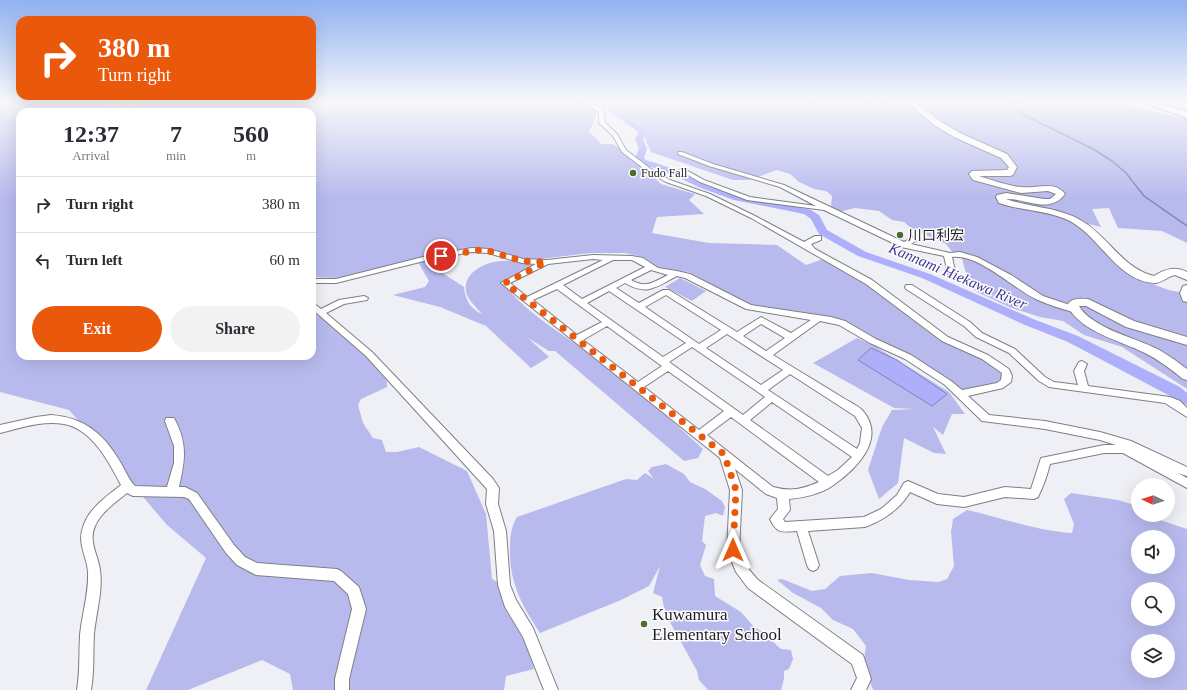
<!DOCTYPE html>
<html lang="en">
<head>
<meta charset="utf-8">
<style>
	body { margin:0; font-family:"Times New Roman","Noto Sans JP",serif; background:#f2f2f3; color:#2b2b33; height:100vh; display:flex; flex-direction:column; font-size:15px; white-space:nowrap }
	* { box-sizing:border-box; margin:0 }
	p { font-size:13px; color:#7c7c81 }
	.icon { flex:none; width:22px; height:22px; fill:none; stroke:currentColor; stroke-width:2; stroke-linecap:round; stroke-linejoin:round }
	.map { position:relative; flex:1; overflow:hidden }
	.details { position:absolute; left:16px; top:108px; width:300px; height:252px; display:flex; flex-direction:column; background:#fff; border-radius:12px; box-shadow:0 4px 16px #0002 }
	.details>* { flex:none }
	.guide { position:absolute; left:16px; top:16px; width:300px; height:84px; border-radius:12px; box-shadow:0 4px 16px #0002; background:#ea580c; color:#fff; overflow:hidden }
	.needle { width:26px; rotate:274deg }
	.tools { position:absolute; left:1131px; top:478px; display:grid; gap:8px }
	.tools a { display:grid; place-items:center; width:44px; height:44px; border-radius:50%; background:#fff; box-shadow:0 4px 16px #0002; font-size:20px }
	.pin { position:absolute; display:grid; place-items:center; width:34px; height:34px; color:#fff; margin:-17px; border:2px solid #fff; border-radius:50%; box-shadow:0 1px 4px #0007 }
	.me { position:absolute; width:44px; margin:-22px; rotate:0deg; stroke-linejoin:round; filter:drop-shadow(0 0 3px #0008) }
	.turn { display:flex; align-items:center; gap:14px; height:84px; padding:0 16px; font-size:18px }
	.turn .icon { width:52px; height:52px; stroke-width:2.5 }
	.turn b { display:block; font-size:28px; line-height:34px }
	.eta { display:flex; justify-content:space-evenly; align-items:center; height:68px; text-align:center }
	.eta b { font-size:24px; font-weight:700; line-height:28px }
	.primary-button { display:flex; gap:8px; margin-top:auto; padding:8px 16px }
	.primary-button a { flex:1; height:46px; border-radius:24px; background:#ea580c; color:#fff; font-size:16px; font-weight:700; line-height:46px; text-align:center }
	.primary-button a+a { background:#f2f2f3; color:#2b2b33 }
	ul { padding:0; list-style:none }
	li { display:flex; align-items:center; gap:12px; height:56px; padding:0 16px; border-top:1px solid #e1e1e2 }
	li div { flex:1 }
	li b { display:block; font-size:15px }
	li em { font-style:normal }
	.map>svg:first-child { display:block }
	.green { fill:#b8baee; fill-rule:evenodd }
	.water { fill:#adaffb; stroke:#8284b9 }
	.lines { fill:none; stroke-linecap:round; stroke-linejoin:round }
	.stream { stroke:#8284b9; stroke-width:1.5 }
	.river { fill:#adaffb; fill-rule:evenodd }
	.street-casing { stroke:#7e7f84; stroke-width:2 }
	.secondary-casing { stroke:#7e7f84; stroke-width:2 }
	.primary-casing { stroke:#7e7f84; stroke-width:2 }
	.street { fill:#fff; fill-rule:evenodd }
	.secondary { fill:#fff; fill-rule:evenodd }
	.primary { fill:#fff; fill-rule:evenodd }
	.route { stroke:#ea580c; stroke-width:7; stroke-dasharray:0 12.6 }
	.poi-dot { fill:#4a6f28; stroke:#fdfdff; stroke-width:1.5 }
	.labels { text-anchor:middle; stroke-width:3; stroke-linejoin:round; paint-order:stroke }
	.far-poi-label { font-size:12px; fill:#1e1e20; stroke:#fdfdff; text-anchor:start }
	.poi-label { font-size:14px; fill:#1e1e20; stroke:#fdfdff; text-anchor:start }
	.water-label { font-size:15px; font-style:italic; fill:#3f388e; stroke:#fdfdff }
	.near-poi-label { font-size:17px; fill:#1e1e20; stroke:#fdfdff; text-anchor:start }
</style>
</head>
<body>
<div class="map">
<svg width="1187" height="690" viewBox="0 0 1187 690">
	<rect width="100%" height="100%" fill="#eff0f6"/>
	<path class="green" d="M0,101H591L597,112L593,124L589,131L601,144H613L640,163L661,184L695,194L689,200L704,214L657,217L652,233L709,243L777,245L806,265L823,259L865,281L951,342L988,361L1005,373L1000,386L958,391L901,351L863,333L855,327L749,307L695,275L688,272L657,267L643,257L625,253H590L524,261L478,249L414,262L364,275L335,278L312,277V112H140L138,106L104,105L88,112H20V356H312V311L354,343L387,381V387L361,399L358,405L363,423L373,438L382,440L386,452H397L419,447L467,471L486,514L492,579L497,582L506,611L526,643L534,669L506,676L504,690H293L290,674L262,660L188,690H146L206,558L167,525L69,410L0,392Z
		M603,101H824L852,104L866,101H1113L1114,104L1136,107L1187,119V243L1162,231L1118,228L1109,208L1092,209L1101,227L1079,222C1108,252 1142,290 1187,293V389L1122,347L1084,335L1063,321L1040,317L1009,307L975,291L965,270L962,258L954,254L946,244L912,229L904,222L892,220L879,211L855,208L839,212L831,207L832,196L826,191L814,189L799,182L790,174L777,170L749,180H733L651,152C649,147 646,142 645,137C645,135 646,133 645,131C636,112 610,123 603,101Z
		M448,258L444,274L464,287C465,299 470,309 482,314C477,308 471,303 467,295C464,286 466,280 472,273C490,257 514,259 536,266L503,283C528,316 570,338 603,363C638,389 670,419 703,449L698,458L684,461L555,351H549L528,338L549,357L531,368L486,326L440,307L393,295L425,287L429,281L418,262Z
		M680,278L706,291L692,301L665,287Z
		M857,338L873,345L949,392L965,414H952L943,435L933,427L946,454L934,453L904,438L898,483L879,499L868,470L882,427L892,410L914,409L894,408L813,363Z
		M666,464L684,474L690,482L705,489L722,501L725,507L723,516L716,513L705,516L702,541L706,545L700,565L705,576L714,579L715,596L741,612L754,627L761,631L781,649L791,650L793,659L789,669L784,671V679L781,690H708L699,680L697,671L665,613L662,597L653,593L660,566L649,586L621,600L540,633C523,607 510,584 510,553C510,538 510,529 517,517L626,479L637,480L645,473L654,479L648,471L652,467Z
		M1071,493L1118,500L1138,506V515H1154L1163,521L1187,529V690H874L872,688L864,659L866,646L853,629L833,620L821,608L793,593L777,580L782,579L812,591L825,589L840,576L872,573L909,580L939,582L947,579L954,566L951,532L953,519L967,510C1003,518 1036,531 1072,533L1074,524L1064,499ZM1138,537H1168V567H1138ZM1138,589H1168V619H1138ZM1138,641H1168V671H1138Z"/>
	<path class="water" d="M871,348L897,360L947,394L932,406L858,360Z"/>
	<g class="lines">
		<path class="stream" d="M1009,101L1022,114L1093,149L1112,161L1126,173L1144,196L1187,226"/>
		<path class="river" d="M595,101H604L644,128L646,134L643,139L647,149L644,158L646,160C678,169 707,185 738,195C761,202 787,204 811,210L819,215L827,230L866,252L930,274L1033,319L1078,336L1180,387L1187,393V405L1068,342L1025,325L922,278L858,256L819,234L811,219L804,214L734,200L701,188L662,170L640,164L635,158L639,149L635,139L638,134L637,131Z"/>
		<g class="street-casing">
			<path id="street" d="M118,101L134,103L133,112H127L129,105Z
				M582,101H589L604,110L605,123L617,134L626,150L651,169L670,180L710,194L755,216L804,242L815,236H821V240L811,244L815,249L872,280L948,337L988,355L1009,369L1012,376L1011,382L1003,388L968,396L989,415L1045,421L1100,432L1131,441L1187,467V476L1178,473L1187,478V488L1123,453H1104L1050,464C1047,476 1043,487 1038,497L1034,499L1005,497L964,507L937,504L910,492C900,509 884,520 865,527L808,531L819,565L817,569L813,571L809,569L807,565L797,531C782,532 777,534 770,519L778,509L777,498L766,494L735,469L742,490L739,550L745,565L758,580L863,655L871,679L866,690H851L857,678L852,664L748,588L736,572L727,550L730,490L720,458L501,283L536,264L522,263L488,253L472,252L428,260L336,283H312V279H336L427,256L472,248L489,249L523,259L547,260L593,255L632,256L643,258L658,268L677,271L690,274L751,305L831,317L845,321L876,339L911,355L951,381L962,390L997,383L1001,380L1002,373L982,359L942,341L866,284L751,218L706,196L666,182L647,171L622,152L613,136L599,123V112ZM593,259L603,260L527,297L510,283L548,264ZM613,260H632L645,267L582,299L563,285ZM651,270L668,275C653,282 647,289 631,280ZM677,276L685,278L746,309L811,320L791,333L761,317L737,332L669,290H663L639,303L616,288L625,283C647,296 656,287 677,276ZM557,289L602,322L577,335L533,300ZM609,291L686,343L663,357L587,303ZM666,295L721,330L699,344L645,307ZM820,321L839,325L870,343L905,359L945,385L982,421L1045,429L1100,440L1116,445H1104L1041,458L1031,489L1005,487L964,497L938,494L908,481L904,483L897,495L881,509L864,517L785,522L783,519L790,510L789,499C802,498 821,494 832,486C855,470 887,440 863,411C858,405 847,401 840,396C818,382 795,369 773,355ZM761,324L785,338L766,351L743,336ZM607,326L659,364L662,366L638,382L583,340ZM727,334L783,370L761,385L706,348ZM692,347L758,392L765,397L743,415L669,362ZM668,371L724,411L699,430L644,387ZM790,374L855,416L862,428L860,443L857,449L768,390ZM772,402L852,457L838,470L828,476L750,420ZM731,417L819,482C802,489 792,492 773,487L707,435Z
				M816,101H822V104L817,105Z
				M868,101H875L882,106L877,107Z
				M678,152H682L713,164L784,185L904,242L916,236L920,238L911,244L950,253L960,252L977,257L1011,275L1043,296L1076,307L1077,309L1073,312C1062,309 1049,305 1038,300C1013,289 980,254 952,257L956,276L955,278H949L944,256L901,247L824,210L747,200L700,182L679,170L684,169L704,180L750,197L816,206L780,187L709,166L678,154Z
				M906,285H912L970,322L982,333L1015,349L1045,377L1054,382L1078,385L1074,371L1079,362L1082,361L1087,364L1084,371L1088,386L1170,397L1180,401L1187,408V417L1165,403L1049,387L1039,381L1009,353L976,337L964,326L906,289L905,287Z
				M364,296L368,298L367,300L344,304L326,313L372,352L493,479L499,488L498,504L506,531L510,585L516,600L533,628L558,690H544L523,637L505,607L498,585L494,531L486,504L487,489L366,356L312,309V302L321,309L339,300Z
				M51,415C83,417 103,433 119,460C125,469 128,479 135,486L167,487L174,463V446L165,421L166,418H174C188,444 185,460 179,487H185L197,493L234,545L245,557L257,563L337,569L341,571L359,587L366,609L349,679V690H335V679L352,609L348,594L334,581L256,575L237,565L226,553L189,499L184,497L133,496L127,493C116,502 101,512 95,526C88,542 98,554 100,570C103,591 96,613 94,634C93,651 94,667 92,683L91,690H77C80,672 79,654 80,635C82,614 89,593 88,572C87,556 77,544 83,527C89,508 106,497 121,485C109,462 92,429 64,424C43,420 20,428 0,433V425L36,417Z"/>
		</g>
		<g class="secondary-casing">
			<path id="secondary" d="M906,101H914L940,121L960,133L1007,154L1017,167L1013,175L1010,176H979C992,180 1008,186 1021,187C1036,189 1055,180 1065,194C1050,215 1025,198 1006,199C1031,208 1059,207 1082,221C1108,236 1123,269 1154,276C1165,269 1175,266 1187,272V280L1175,275C1168,276 1162,283 1155,283C1118,282 1100,237 1070,221C1048,210 1022,211 999,203L996,197L997,195L1006,193L1044,199H1050L1056,194L1048,191L1021,193L973,180L969,174L972,171L1007,170L1009,167L1001,158L954,137L934,125Z
				M1187,285V302L1183,301L1180,293L1183,286Z
				M1088,299L1134,321L1187,337V345L1126,327L1086,306H1079C1091,327 1132,337 1153,347C1166,353 1176,361 1187,369V380L1183,379C1171,369 1159,360 1145,353C1119,340 1083,333 1067,306C1071,297 1080,299 1088,299Z"/>
		</g>
		<g class="primary-casing">
			<path id="primary" d="M1139,101H1153L1187,112V118Z"/>
		</g>
		<use href="#street" class="street"/>
		<use href="#secondary" class="secondary"/>
		<use href="#primary" class="primary"/>
	</g>
	<linearGradient id="sky" x2="0" y2="1"><stop stop-color="#90b2f0"/><stop offset="0.51" stop-color="#f8f8fb"/><stop offset="1" stop-color="#f8f8fb" stop-opacity="0"/></linearGradient>
	<rect width="1187" height="198" fill="url(#sky)"/>
	<g class="lines">
		<path class="route" d="M441,256L480,250L489,251L522,261L546,262L505,283L724,454L736,490L733,550"/>
	</g>
	<g class="poi-dot">
		<circle cx="633" cy="173" r="4"/>
		<circle cx="900" cy="235" r="4"/>
		<circle cx="644" cy="624" r="4"/>
	</g>
	<g class="labels">
		<g class="far-poi-label">
			<text x="641" y="177">Fudo Fall</text>
		</g>
		<g class="poi-label">
			<text x="908" y="240">川口利宏</text>
		</g>
		<g class="water-label">
			<text transform="translate(958 276) rotate(23)" y="5">Kannami Hiekawa River</text>
		</g>
		<g class="near-poi-label">
			<text x="652" y="620">Kuwamura<tspan x="652" dy="20">Elementary School</tspan></text>
		</g>
	</g>
</svg>
<div class="tools">
<a><svg class="needle" viewBox="-14 -14 28 28"><path d="M0-13l5 13h-10z" fill="#e53935"/><path d="M0 13l5-13h-10z" fill="#7c7c81"/></svg></a>
<a><svg class="icon" aria-label="sound" viewBox="0 0 24 24"><path d="M4 9h4l5-4v14l-5-4H4zM17 9q2 3 0 6"/></svg></a>
<a><svg class="icon" aria-label="search" viewBox="0 0 24 24"><circle cx="10" cy="10" r="6"/><path d="M15 15l6 6"/></svg></a>
<a><svg class="icon" aria-label="layers" viewBox="0 0 24 24"><path d="M12 4l9 5-9 5-9-5zM3 14l9 5 9-5"/></svg></a>
</div>
<div class="pin" style="left:441px;top:256px;background:#d93025"><svg class="icon" aria-label="arrive" viewBox="0 0 24 24"><path d="M6 21V4h12l-3 4 3 4H6"/></svg></div>
<svg class="me" style="left:733px;top:550px" viewBox="-20 -20 40 40"><path d="M0-17L14 15 0 8-14 15z" fill="#ea580c" stroke="#fff" stroke-width="4"/></svg>
<div class="guide">
<div class="turn"><svg class="icon" aria-label="right" viewBox="0 0 24 24"><path d="M7 20v-9h11M14 6l5 5-5 5"/></svg><div><b>380 m</b>Turn right</div></div>
</div>
<section class="details">
<div class="eta">
<div><b>12:37</b><p>Arrival</p></div>
<div><b>7</b><p>min</p></div>
<div><b>560</b><p>m</p></div>
</div>
<ul>
<li><svg class="icon" aria-label="right" viewBox="0 0 24 24"><path d="M7 20v-9h11M14 6l5 5-5 5"/></svg><div><b>Turn right</b></div><em>380 m</em></li>
<li><svg class="icon" aria-label="left" viewBox="0 0 24 24"><path d="M17 20v-9H6M10 6l-5 5 5 5"/></svg><div><b>Turn left</b></div><em>60 m</em></li>
</ul>
<div class="primary-button"><a>Exit</a><a>Share</a></div>
</section>
</div>
</body>
</html>
